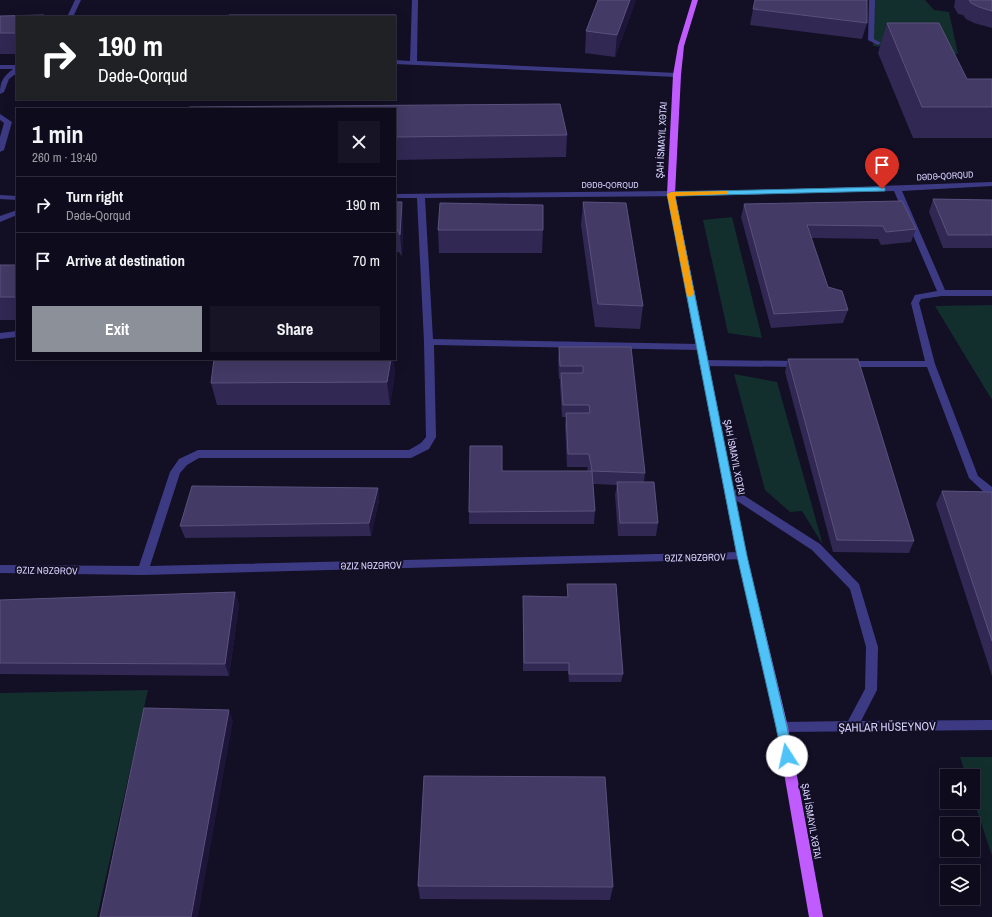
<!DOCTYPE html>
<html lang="en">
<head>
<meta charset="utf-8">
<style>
	body { margin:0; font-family:"Archivo Narrow",sans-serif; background:#171425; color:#f1f3f6; height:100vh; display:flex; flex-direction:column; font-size:15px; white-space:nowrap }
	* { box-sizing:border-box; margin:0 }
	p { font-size:13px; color:#9b9ba3 }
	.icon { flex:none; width:22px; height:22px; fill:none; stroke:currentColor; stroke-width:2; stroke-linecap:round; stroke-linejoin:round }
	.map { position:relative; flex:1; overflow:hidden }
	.drawer { position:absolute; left:16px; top:108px; width:380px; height:252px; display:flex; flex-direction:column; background:#0e0b1c; border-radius:0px; box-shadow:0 4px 16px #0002,0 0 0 1px #2e2b3b }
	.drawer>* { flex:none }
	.guide { position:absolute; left:16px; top:16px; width:380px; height:84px; border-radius:0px; box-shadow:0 4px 16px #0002,0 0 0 1px #2e2b3b; background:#202124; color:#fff; overflow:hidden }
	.controls { position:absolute; left:940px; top:769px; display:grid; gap:8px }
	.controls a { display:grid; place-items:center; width:40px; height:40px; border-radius:0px; background:#0e0b1c; box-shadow:0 4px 16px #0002,0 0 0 1px #2e2b3b; font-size:20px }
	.pin { position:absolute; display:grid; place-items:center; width:34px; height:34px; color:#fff; margin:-41px -17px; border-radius:50% 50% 50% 0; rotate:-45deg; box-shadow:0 0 4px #0007 }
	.pin .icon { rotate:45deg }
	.me { position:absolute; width:44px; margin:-22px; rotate:350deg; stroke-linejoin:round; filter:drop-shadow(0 0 3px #0008) }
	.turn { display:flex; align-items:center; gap:14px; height:84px; padding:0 16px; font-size:18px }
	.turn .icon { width:52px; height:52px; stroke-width:2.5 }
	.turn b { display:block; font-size:28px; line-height:34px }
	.round { display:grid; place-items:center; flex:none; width:42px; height:42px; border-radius:0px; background:#171425 }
	.summary { display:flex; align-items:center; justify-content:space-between; height:68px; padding:0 16px }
	h1 { font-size:24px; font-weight:700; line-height:30px }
	.action { display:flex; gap:8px; margin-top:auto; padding:8px 16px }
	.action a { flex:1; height:46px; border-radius:0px; background:#8c9099; color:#fff; font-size:16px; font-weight:700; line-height:46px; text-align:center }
	.action a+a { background:#171425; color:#f1f3f6 }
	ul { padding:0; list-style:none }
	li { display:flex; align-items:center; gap:12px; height:56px; padding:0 16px; border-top:1px solid #2e2b3b }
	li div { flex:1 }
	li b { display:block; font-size:15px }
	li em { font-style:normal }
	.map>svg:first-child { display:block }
	.green { fill:#122f2e }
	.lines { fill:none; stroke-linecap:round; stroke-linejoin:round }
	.minor { fill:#3d3a84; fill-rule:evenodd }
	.major { fill:#c05bfe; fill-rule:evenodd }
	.wall { fill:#312853 }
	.shaded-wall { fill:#1d1639 }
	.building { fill:#433a65; stroke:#5a527e }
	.route { fill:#4fc3f7; stroke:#337fa1 }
	.slow { fill:#f59e0b }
	.labels { text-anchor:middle; stroke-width:4; stroke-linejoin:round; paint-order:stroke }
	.far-street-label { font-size:9px; fill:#d8d3ff; stroke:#130f25 }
	.street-label { font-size:10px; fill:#d8d3ff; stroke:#130f25 }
	.near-street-label { font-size:12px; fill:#d8d3ff; stroke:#130f25 }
</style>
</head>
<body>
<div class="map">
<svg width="992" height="917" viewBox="0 0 992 917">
	<rect width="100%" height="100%" fill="#130f25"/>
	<path class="green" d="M872,0H925L934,10L949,12L958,54L873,46Z
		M732,217L762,338L728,333L703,220Z
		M992,305V400L935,306Z
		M734,374L777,382L823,545L802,511L790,512L765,490Z
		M148,690L97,917H0V693Z
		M960,757H992V856L973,798V776H966Z"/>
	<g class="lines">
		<path class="minor" d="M75,0H81L73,17H67Z
			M412,0H418L417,61L677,73L681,75L677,77L395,64V60L410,61Z
			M869,0H875L874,39L881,43L878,45L868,40Z
			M0,65H17V73L9,79L4,92L0,94C0,81 3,77 13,69H0Z
			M0,114L12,122L4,150L0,152V137L4,123L0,120Z
			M992,182V186L902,191L945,290H992V296H942L921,299L919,303L935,364L978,476L992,487V497L988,496L969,478L927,367H846L841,364L846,361H925L911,303L915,295L937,291L894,191L694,196L425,198L433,339L700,344L705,347L700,350L434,345L436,437L429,449L411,458H199L187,465L180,473L150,566L742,552L746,553L747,556L746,559L143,575L0,573V565L139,566L170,472L179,459L198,450H409L421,443L426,437L424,342L417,198H395V194L768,190Z
			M0,195L17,196V200L0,199Z
			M17,210V215L0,222V216Z
			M17,331V337L0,339V333Z
			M703,360L800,361L805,364L800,367L703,366L698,363Z
			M729,486L820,544L859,584L878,647L877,690L861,721L992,720V730L782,732L778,731L776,727L778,723L782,722L848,721L865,689L866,647L850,589L812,550L725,493L724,490L725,487Z"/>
		<path class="major" d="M692,0H698L684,46L681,75L675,194L747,556L788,727L823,917H809L776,727L737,556L667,194L673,75L678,46Z"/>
	</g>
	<path class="wall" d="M598,0H636L615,57L585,53L586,31Z
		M955,0H992V28L974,23L966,19L963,15L958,14L954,7Z
		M753,9L867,23L862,39L750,25Z
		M396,15L397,37V54H395V17Z
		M0,16L17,17V54H0Z
		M887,23L967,79H992V138H913L878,53Z
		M395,109L567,135L566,157L395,160Z
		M933,199L992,200V248H943L929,212Z
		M395,202L403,225L402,257L399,252H395Z
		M583,202L643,306L640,329L595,327L581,225Z
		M744,204L916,229L911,242L881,245L878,239L811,238L828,287L848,310L843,323L771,328L741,217Z
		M438,230H543L542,253H439Z
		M0,265H17V320H0Z
		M559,347H631L645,473L644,482L658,523L656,536H618L615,495L617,485L593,484L595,511L594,524H469V512L502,471H588L587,467H567L565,426L566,417H562L560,386V379H559L558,360Z
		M391,359H393L395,373L390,405H217L211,383Z
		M788,359L914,541L909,553L833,552L785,372Z
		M378,488L379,501L371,536L185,538L180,526Z
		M942,491L992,492V676L936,504Z
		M567,584L623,674L621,682H569L568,671H523V596L567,597Z
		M235,592L239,605L229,676L0,674V600Z
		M418,886L613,887L610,900L420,899Z"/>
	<path class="shaded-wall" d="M630,0H636L615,57L617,35Z
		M396,15L397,37V54L395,32Z
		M402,202L403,225L402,257L400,235Z
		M391,359H393L395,373L390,405L387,382Z
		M378,488L379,501L371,536L369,523Z
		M235,592L239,605L229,676L225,664Z
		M229,710L233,721L198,917H191Z"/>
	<path class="building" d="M598,0H630L617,35L586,31Z
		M755,0H867V23L753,9Z
		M969,0H992V11L979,7L971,3Z
		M44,15L43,17H17V33H0V16Z
		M229,15H396L395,32V17H228Z
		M887,23H939L967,79H992V107H922Z
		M560,104L567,135L395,137V109H188L189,107Z
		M933,199L992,200V235H948Z
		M902,201L916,229L886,232L883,226L807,225L828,287L842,291L848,310L774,314L744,204Z
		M395,202H402L400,235L397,229H395Z
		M583,202L626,203L643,306L598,304Z
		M440,203L543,205V230H438Z
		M0,265H17V297H0Z
		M559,347H631L645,473L592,471L589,454H568L566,413H590L589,405H563L561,373H583V366H560Z
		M214,359H391L387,382L211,383Z
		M788,359H858L914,541L837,540Z
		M470,446H502V471H592L595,511L469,512Z
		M617,482H654L658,523H620Z
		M192,486L378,488L369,523L180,526Z
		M942,491L992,492V641Z
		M567,584H616L623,674H569V663H524L523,596L568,597Z
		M235,592L225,664L0,663V600Z
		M144,708L229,710L191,917H100Z
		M424,776L605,777L613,887L418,886Z"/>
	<path class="route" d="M882,187L885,188V191L675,196L747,556L787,727L793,756L791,760L787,762L783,760L782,756L776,727L737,556L667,194L671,192Z"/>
	<path class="slow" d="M726,191H728V194L675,196L694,294L690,297L687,296L667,194L671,192Z"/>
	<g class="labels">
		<g class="far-street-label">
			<text transform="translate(945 176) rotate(-3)" y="3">DƏDƏ-QORQUD</text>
			<text x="610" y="188">DƏDƏ-QORQUD</text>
		</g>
		<g class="street-label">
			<text transform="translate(661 140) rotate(-87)" y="4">ŞAH İSMAYIL XƏTAI</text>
			<text transform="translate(735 457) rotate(79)" y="4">ŞAH İSMAYIL XƏTAI</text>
			<text transform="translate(695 557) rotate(-1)" y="4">ƏZIZ NƏZƏROV</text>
			<text transform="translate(371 565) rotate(-1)" y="4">ƏZIZ NƏZƏROV</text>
			<text transform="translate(47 570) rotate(1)" y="4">ƏZIZ NƏZƏROV</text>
			<text transform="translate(812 821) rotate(80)" y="4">ŞAH İSMAYIL XƏTAI</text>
		</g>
		<g class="near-street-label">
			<text transform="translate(887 727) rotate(-1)" y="4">ŞAHLAR HÜSEYNOV</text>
		</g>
	</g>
</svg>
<div class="controls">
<a><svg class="icon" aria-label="sound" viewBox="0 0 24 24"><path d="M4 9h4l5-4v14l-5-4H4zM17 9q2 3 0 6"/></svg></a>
<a><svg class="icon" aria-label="search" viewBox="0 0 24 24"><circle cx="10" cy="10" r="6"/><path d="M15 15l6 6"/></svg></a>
<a><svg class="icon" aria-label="layers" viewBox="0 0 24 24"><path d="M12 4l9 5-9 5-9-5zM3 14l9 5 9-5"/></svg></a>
</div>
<div class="pin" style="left:882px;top:189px;background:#d93025"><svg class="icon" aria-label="arrive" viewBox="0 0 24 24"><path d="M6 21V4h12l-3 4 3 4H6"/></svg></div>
<svg class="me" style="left:787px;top:756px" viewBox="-20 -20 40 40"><circle r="19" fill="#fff"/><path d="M0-13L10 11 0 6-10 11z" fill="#4fc3f7"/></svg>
<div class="guide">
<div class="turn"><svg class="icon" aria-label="right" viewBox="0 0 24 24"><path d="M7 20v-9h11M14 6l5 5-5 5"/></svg><div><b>190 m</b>Dədə-Qorqud</div></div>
</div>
<section class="drawer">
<div class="summary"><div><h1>1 min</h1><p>260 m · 19:40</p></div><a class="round"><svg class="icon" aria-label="close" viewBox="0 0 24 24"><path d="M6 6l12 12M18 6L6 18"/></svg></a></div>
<ul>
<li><svg class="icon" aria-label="right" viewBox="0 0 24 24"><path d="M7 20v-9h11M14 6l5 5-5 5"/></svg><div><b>Turn right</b><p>Dədə-Qorqud</p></div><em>190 m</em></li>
<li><svg class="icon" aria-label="arrive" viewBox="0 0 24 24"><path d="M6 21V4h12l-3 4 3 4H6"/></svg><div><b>Arrive at destination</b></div><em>70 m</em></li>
</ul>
<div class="action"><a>Exit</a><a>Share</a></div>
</section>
</div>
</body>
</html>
